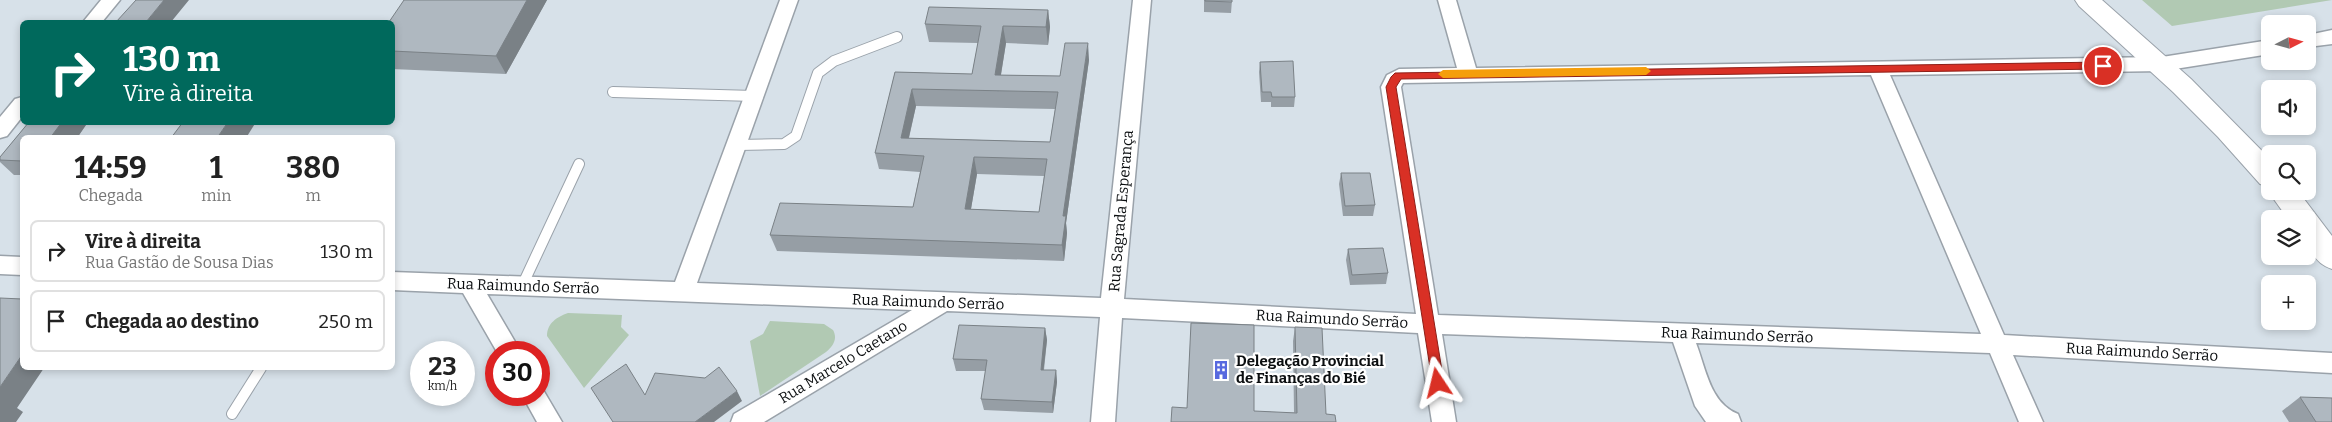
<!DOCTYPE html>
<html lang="pt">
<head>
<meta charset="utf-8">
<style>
	body { margin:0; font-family:Bitter,serif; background:#f2f2f2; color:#222; height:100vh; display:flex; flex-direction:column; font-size:19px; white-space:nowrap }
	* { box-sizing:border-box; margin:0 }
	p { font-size:16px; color:#767676 }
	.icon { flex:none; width:28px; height:28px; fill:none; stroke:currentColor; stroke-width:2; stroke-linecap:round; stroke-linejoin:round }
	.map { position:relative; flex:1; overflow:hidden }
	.panel { position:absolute; left:20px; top:135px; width:375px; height:235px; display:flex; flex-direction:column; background:#fff; border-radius:8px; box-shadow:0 2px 8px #0003 }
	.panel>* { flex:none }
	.hud { position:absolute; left:20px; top:20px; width:375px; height:105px; border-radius:8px; box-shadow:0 2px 8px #0003; background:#00695c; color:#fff; overflow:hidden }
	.needle { width:32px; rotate:84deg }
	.tools { position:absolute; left:2261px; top:15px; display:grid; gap:10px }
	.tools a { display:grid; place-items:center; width:55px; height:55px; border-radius:8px; background:#fff; box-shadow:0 2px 8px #0003; font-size:25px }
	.speed { position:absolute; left:410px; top:341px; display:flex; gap:10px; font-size:25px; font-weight:700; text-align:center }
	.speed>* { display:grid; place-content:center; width:65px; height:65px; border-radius:50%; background:#fff; box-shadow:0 2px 8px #0003; line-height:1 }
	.speed small { font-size:12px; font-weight:400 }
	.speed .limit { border:8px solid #d22; background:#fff; color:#111 }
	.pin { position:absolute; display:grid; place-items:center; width:42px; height:42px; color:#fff; margin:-21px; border:2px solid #fff; border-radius:50%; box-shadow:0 1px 5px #0007 }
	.me { position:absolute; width:55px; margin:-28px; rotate:350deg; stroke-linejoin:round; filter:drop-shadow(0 0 4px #0008) }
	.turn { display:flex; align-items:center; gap:18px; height:105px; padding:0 20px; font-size:22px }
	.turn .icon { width:65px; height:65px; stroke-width:2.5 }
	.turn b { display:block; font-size:35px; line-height:42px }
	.eta { display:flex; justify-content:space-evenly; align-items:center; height:85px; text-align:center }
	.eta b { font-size:30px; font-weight:700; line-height:35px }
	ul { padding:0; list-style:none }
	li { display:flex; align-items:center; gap:15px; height:62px; margin:0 10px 8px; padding:0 10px; border:2px solid #e0e0e0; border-radius:8px }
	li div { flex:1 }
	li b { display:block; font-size:19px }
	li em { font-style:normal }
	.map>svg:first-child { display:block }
	.green { fill:#b1c9b3 }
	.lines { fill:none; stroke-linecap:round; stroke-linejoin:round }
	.lane-casing { stroke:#9aa2aa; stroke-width:12 }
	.street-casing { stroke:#9aa2aa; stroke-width:3 }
	.secondary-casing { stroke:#9aa2aa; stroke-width:2 }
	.lane { stroke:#fff; stroke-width:10 }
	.street { fill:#fff; fill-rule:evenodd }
	.secondary { fill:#fff; fill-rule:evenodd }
	.wall { fill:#969ea5; fill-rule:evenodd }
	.shaded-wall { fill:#7a8186 }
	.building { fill:#afb8c0; stroke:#7a8186; fill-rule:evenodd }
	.route { fill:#d93025; stroke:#8d1f18 }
	.slow { fill:#f59e0b }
	.labels { text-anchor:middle; stroke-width:4.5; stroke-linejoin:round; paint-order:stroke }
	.street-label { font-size:15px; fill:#0b0e10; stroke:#fff }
	.poi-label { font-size:15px; font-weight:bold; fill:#0b0e10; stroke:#fff; text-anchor:start }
</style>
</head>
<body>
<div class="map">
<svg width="2332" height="422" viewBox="0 0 2332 422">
	<rect width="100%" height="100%" fill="#d7e1e9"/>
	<path class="green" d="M2142,0H2332L2172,26Z
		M568,313L622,315L621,327L629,335L584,388L547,336C547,323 557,317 568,313Z
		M770,321L824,324L833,330C838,339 833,346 826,352L760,396L750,341L763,334Z"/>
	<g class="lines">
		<g class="lane-casing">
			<path id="lane" d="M613,92L754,96
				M738,145L784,144L796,136L818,73L834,61L897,37
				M522,286L579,164
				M232,414L261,368"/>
		</g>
		<g class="street-casing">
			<path id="street" d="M101,0H120L102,22H83Z
				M780,0H798L697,283L1101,298L1133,0H1151L1124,299L1416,314L1381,87L1387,75L1399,69L1457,68L1438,0H1456L1476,68L2162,57L2270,40V54L2162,71L1890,75L2004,335L2332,353V373L2013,355L2043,422H2019L1990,353L1696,343C1706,369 1710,403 1738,414L1741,422H1706L1695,406L1673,342L1442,334L1456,422H1432L1418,333L1122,318L1115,422H1091L1100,317L947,311L764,422H731L734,414L912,310L487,294L521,352H497L463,293L392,290V272L675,282ZM1871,75L1981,334L1438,315L1401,87L1403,83Z
				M2332,30V44L2308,47V35Z
				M22,97V117L7,136L0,138V117L15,99Z
				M0,256L22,257V275L0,274Z
				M539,386L542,388L562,422H537L522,395H539Z"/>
		</g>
		<g class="secondary-casing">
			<path id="secondary" d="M2075,0H2102L2191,79L2270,159V187L2260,184L2218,137L2173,92L2079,6Z
				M2270,188V191H2298L2332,236V269C2308,261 2308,240 2308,219H2288L2268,191Z"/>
		</g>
		<use href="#lane" class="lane"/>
		<use href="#street" class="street"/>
		<use href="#secondary" class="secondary"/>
	</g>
	<path class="wall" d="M404,0H547L506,74L392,69V22Z
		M1204,0H1232L1231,13L1204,12Z
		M1048,10L1050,27L1048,45L1006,43L1001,75L1060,76L1089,60L1066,223L1067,233L1064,261L777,251L770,235L913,207L920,172L879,169L875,153L895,72L972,74L978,43L929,42L925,24ZM916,106L1055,109L1050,142L909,138ZM977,174L1044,176L1039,212L971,209Z
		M1260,62L1295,97L1294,107H1271V102H1261L1259,72Z
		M29,122H88L77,138H22V175H14L0,162V157Z
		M1341,173L1375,205L1373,216H1343L1339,184Z
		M1348,249L1388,273L1386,284L1350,285L1346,260Z
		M1295,327L1326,414L1254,411L1294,413L1293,341Z
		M1045,328L1047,340L1044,370H1056L1057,382L1053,413L984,410L981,399L986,371H956L953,359Z
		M2300,397L2332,422H2289L2282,411Z"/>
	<path class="shaded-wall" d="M164,0H189L171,22H146Z
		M527,0H547L506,74L496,56Z
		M1048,10L1050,27L1048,45L1046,27Z
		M1003,26L1006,43L998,92L995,75Z
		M1088,43L1089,60L1066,223L1067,233L1064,261L1062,245L1063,216Z
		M912,89L916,106L905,154L901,138Z
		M62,122H88L77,138H50Z
		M228,122H256L246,138H217Z
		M974,157L977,174L968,226L965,209Z
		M1045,328L1047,340L1042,382L1041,370Z
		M22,355V368H44L17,408L23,412L16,422H0V387Z
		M1056,370L1057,382L1053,413L1052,402Z
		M737,391L742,401L714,422H695Z"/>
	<path class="building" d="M136,0H164L146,22H116Z
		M404,0H527L496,56L392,51V22H389Z
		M1205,0H1232V2L1205,1Z
		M929,7L1048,10L1046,27L1003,26L995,75L1060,76L1065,43H1088L1063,216H1066L1062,245L770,235L780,203L913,207L924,156L875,153L895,72L972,74L981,26L925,24ZM912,89L1058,92L1050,142L901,138ZM974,157L1047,159L1039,212L965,209Z
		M1293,61L1295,97H1272L1271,92H1262L1260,62Z
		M29,122H62L50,138H22V161L0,160V157Z
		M183,122H228L217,138H171Z
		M1341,173H1370L1375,205L1345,206Z
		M1383,248L1388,273L1352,275L1348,249Z
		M0,298L22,299V355L0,387Z
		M1191,323L1254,325V411L1297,413L1295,327L1322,328L1326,414L1335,415L1336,422H1171L1172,407L1187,408Z
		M959,325L1045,328L1041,370H1056L1052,402L981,399L987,360L953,359Z
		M626,364L645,395L655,373L705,378L719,367L737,391L695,422H613L591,388Z
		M2300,397L2332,398V422H2316Z"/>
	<path class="route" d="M2103,62L2108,66L2103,69L1401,79L1396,87L1444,383L1442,387H1433L1386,87L1391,77L1395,73Z"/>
	<path class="slow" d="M1646,67L1651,71L1646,75L1443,78L1438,74L1443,70Z"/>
	<defs>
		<g id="building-bare" transform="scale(1.5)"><path d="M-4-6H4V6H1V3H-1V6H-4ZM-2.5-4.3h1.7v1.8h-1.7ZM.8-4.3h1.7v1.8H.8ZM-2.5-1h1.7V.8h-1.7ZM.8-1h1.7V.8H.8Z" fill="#5769df" stroke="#fff" stroke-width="2.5" paint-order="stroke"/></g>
	</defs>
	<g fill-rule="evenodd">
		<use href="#building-bare" x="1221" y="370"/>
	</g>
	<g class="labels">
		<g class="street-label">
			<text transform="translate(1121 211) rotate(-85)" y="5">Rua Sagrada Esperança</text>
			<text transform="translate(523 286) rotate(2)" y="5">Rua Raimundo Serrão</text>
			<text transform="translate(928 302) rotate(2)" y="5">Rua Raimundo Serrão</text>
			<text transform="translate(1332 319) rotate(3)" y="5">Rua Raimundo Serrão</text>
			<text transform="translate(1737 335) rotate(2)" y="5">Rua Raimundo Serrão</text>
			<text transform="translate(2142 352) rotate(3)" y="5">Rua Raimundo Serrão</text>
			<text transform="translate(843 362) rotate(-31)" y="5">Rua Marcelo Caetano</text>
		</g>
		<g class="poi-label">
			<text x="1236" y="366">Delegação Provincial<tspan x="1236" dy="17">de Finanças do Bié</tspan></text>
		</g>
	</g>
</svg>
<div class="tools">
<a><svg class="needle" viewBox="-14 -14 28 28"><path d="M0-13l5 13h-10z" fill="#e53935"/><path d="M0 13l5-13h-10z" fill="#767676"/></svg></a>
<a><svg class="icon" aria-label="sound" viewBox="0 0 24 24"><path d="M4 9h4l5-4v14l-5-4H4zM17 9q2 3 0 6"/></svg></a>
<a><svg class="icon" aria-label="search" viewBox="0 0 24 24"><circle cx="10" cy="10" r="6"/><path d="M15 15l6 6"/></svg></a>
<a><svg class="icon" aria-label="layers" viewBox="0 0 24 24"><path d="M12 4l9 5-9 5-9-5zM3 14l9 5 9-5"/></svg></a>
<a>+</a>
</div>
<div class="speed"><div>23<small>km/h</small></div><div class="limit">30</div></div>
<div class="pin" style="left:2103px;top:66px;background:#d93025"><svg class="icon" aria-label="arrive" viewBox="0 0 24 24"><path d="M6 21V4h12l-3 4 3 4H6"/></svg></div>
<svg class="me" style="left:1438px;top:383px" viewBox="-20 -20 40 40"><path d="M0-17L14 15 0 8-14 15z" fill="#d93025" stroke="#fff" stroke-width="4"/></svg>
<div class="hud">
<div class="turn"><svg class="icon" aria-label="right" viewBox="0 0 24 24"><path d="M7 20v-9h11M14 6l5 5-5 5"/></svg><div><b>130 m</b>Vire à direita</div></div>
</div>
<section class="panel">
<div class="eta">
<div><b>14:59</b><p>Chegada</p></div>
<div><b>1</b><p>min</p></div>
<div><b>380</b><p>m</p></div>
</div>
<ul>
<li><svg class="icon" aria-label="right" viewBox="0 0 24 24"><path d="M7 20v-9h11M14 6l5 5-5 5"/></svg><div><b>Vire à direita</b><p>Rua Gastão de Sousa Dias</p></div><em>130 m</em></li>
<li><svg class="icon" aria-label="arrive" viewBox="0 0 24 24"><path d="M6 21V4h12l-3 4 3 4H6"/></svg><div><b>Chegada ao destino</b></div><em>250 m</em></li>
</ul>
</section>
</div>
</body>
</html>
